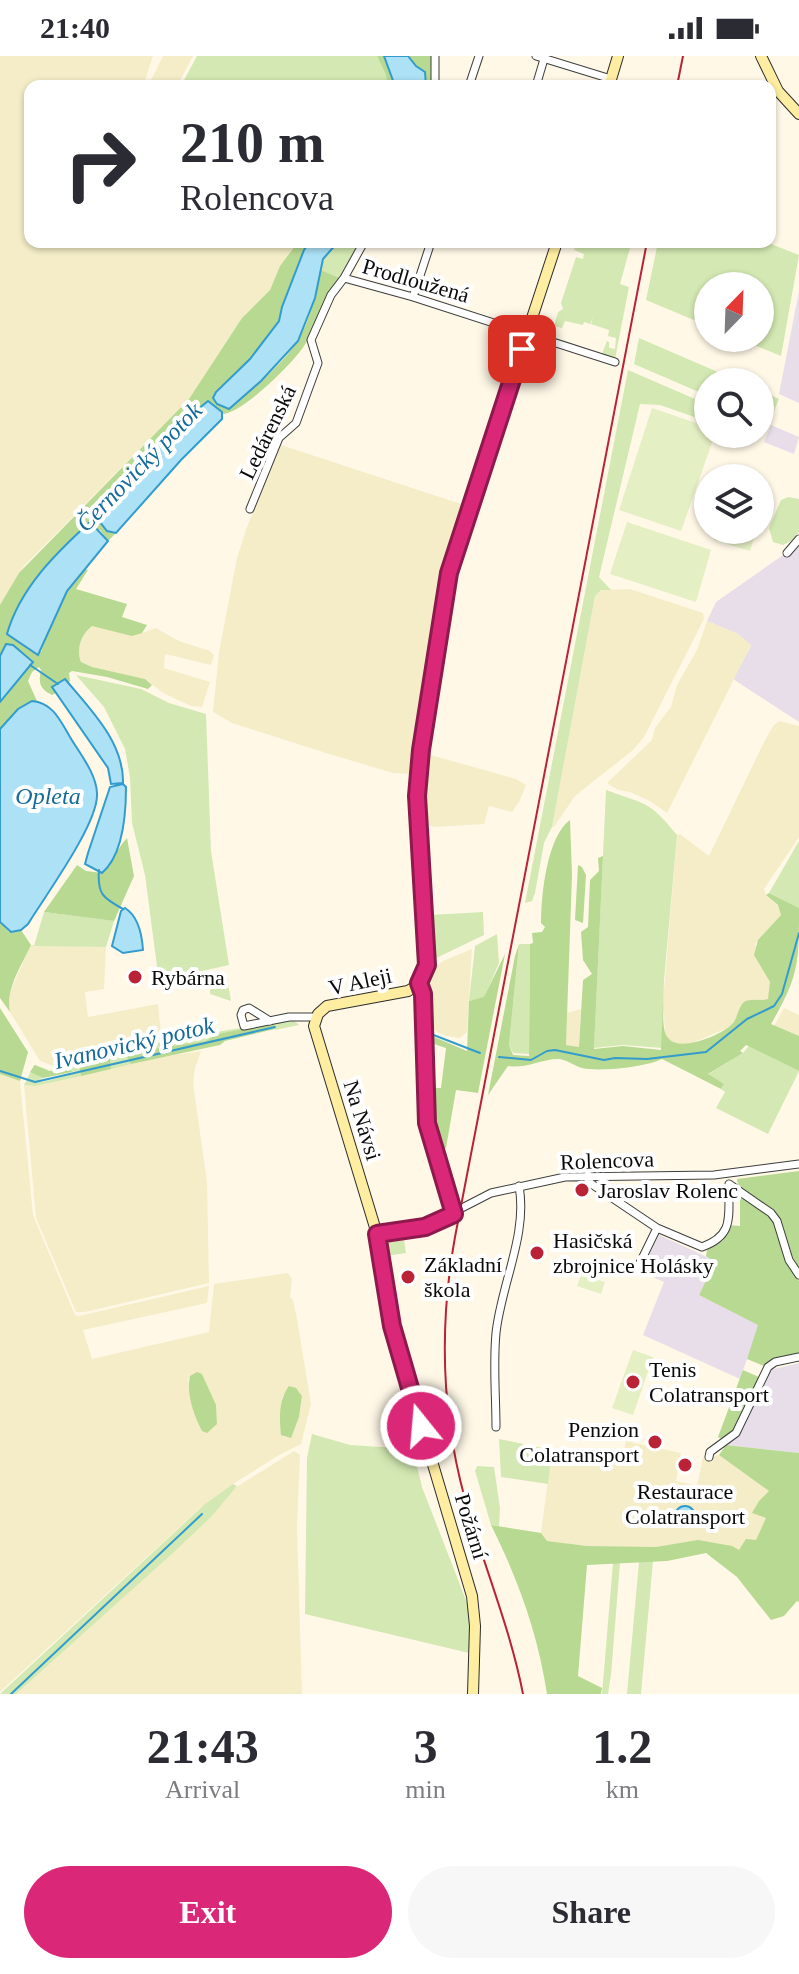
<!DOCTYPE html>
<html lang="en">
<head>
<meta charset="utf-8">
<style>
	body { margin:0; font-family:"Times New Roman",serif; background:#f7f7f7; color:#2b2b33; height:100vh; display:flex; flex-direction:column; font-size:30px; white-space:nowrap }
	* { box-sizing:border-box; margin:0 }
	p { font-size:26px; color:#7c7c81 }
	.icon { flex:none; width:44px; height:44px; fill:none; stroke:currentColor; stroke-width:2; stroke-linecap:round; stroke-linejoin:round }
	.map { position:relative; height:1638px; overflow:hidden }
	.panel { display:flex; flex-direction:column; background:#fff; flex:1 }
	.panel>* { flex:none }
	.hud { position:absolute; left:24px; top:24px; width:752px; height:168px; border-radius:16px; box-shadow:0 2px 6px #0004; background:#fff; color:#2b2b33; overflow:hidden }
	.needle { width:52px; rotate:23deg }
	.buttons { position:absolute; left:694px; top:216px; display:grid; gap:16px }
	.buttons a { display:grid; place-items:center; width:80px; height:80px; border-radius:50%; background:#fff; box-shadow:0 2px 6px #0004; font-size:40px }
	.pin { position:absolute; display:grid; place-items:center; width:68px; height:68px; color:#fff; margin:-34px; border-radius:16px; box-shadow:0 4px 12px #0006 }
	.me { position:absolute; width:88px; margin:-44px; rotate:343deg; stroke-linejoin:round; filter:drop-shadow(0 0 6px #0008) }
	.turn { display:flex; align-items:center; gap:28px; height:168px; padding:0 24px; font-size:36px }
	.turn .icon { width:104px; height:104px; stroke-width:2.5 }
	.turn b { display:block; font-size:56px; line-height:68px }
	.eta { display:flex; justify-content:space-evenly; align-items:center; height:136px; text-align:center }
	.eta b { font-size:48px; font-weight:700; line-height:56px }
	.action { display:flex; gap:16px; margin-top:auto; padding:16px 24px }
	.action a { flex:1; height:92px; border-radius:48px; background:#db2777; color:#fff; font-size:32px; font-weight:700; line-height:92px; text-align:center }
	.action a+a { background:#f7f7f7; color:#2b2b33 }
	.status { display:flex; justify-content:space-between; align-items:center; height:56px; padding:0 40px; background:#fff; direction:ltr }
	.status svg { height:22px; fill:currentColor }
	.map>svg:first-child { display:block }
	.industrial { fill:#e7deea }
	.farmland { fill:#f4edc8; fill-rule:evenodd }
	.green { fill:#d3e8b2 }
	.forest { fill:#b7d991 }
	.pitch { fill:#e4efc4 }
	.water { fill:#ace1f6; stroke:#339ccd; stroke-width:2 }
	.lines { fill:none; stroke-linecap:round; stroke-linejoin:round }
	.stream { stroke:#339ccd; stroke-width:2 }
	.street-casing { stroke:#3d3d3d; stroke-width:9 }
	.secondary-casing { stroke:#2c2c2c; stroke-width:12 }
	.street { stroke:#fff; stroke-width:7 }
	.secondary { stroke:#ffeda2; stroke-width:10 }
	.rail { stroke:#ba2336; stroke-width:2 }
	.route-casing { stroke:#8e194d; stroke-width:20 }
	.route { stroke:#db2777; stroke-width:14 }
	.poi-dot { fill:#ba2336; stroke:#fff; stroke-width:3 }
	.labels { text-anchor:middle; stroke-width:8; stroke-linejoin:round; paint-order:stroke }
	.street-label { font-size:22px; fill:#0a0a0a; stroke:#fff }
	.poi-label { font-size:22px; fill:#0a0a0a; stroke:#fff; text-anchor:start }
	.water-label { font-size:24px; font-style:italic; fill:#146b9b; stroke:#fff }
</style>
</head>
<body>
<div class="status"><b>21:40</b><svg viewBox="0 0 49 12"><path d="M0 12V9h3v3zM5 12V6h3v6zM10 12V3h3v9zM15 12V0h3v12zM26 1h20v11H26zM47 4h2v5h-2z"/></svg></div>
<div class="map">
<svg width="799" height="1638" viewBox="0 0 799 1638">
	<rect width="100%" height="100%" fill="#fff8e7"/>
	<path class="industrial" d="M799,235V347L779,338Z
		M771,369L799,381L794,398L764,386Z
		M799,485V666L733,623L751,590L738,578L707,565L716,546L786,497Z
		M659,1179L716,1205L699,1239L759,1269L740,1323L643,1279L664,1226L641,1216Z
		M799,1307V1397L726,1389L740,1376L770,1314Z"/>
	<path class="farmland" d="M0,0H153L143,30H30V186H298L280,210L270,234L242,262L189,343L24,510L0,549Z
		M163,0H193L177,30H148Z
		M281,389L461,448L439,524L410,718L393,717L326,697L232,667L213,656L219,596L237,502L247,471Z
		M630,533L703,557L704,563L644,681L633,694L575,740L554,771H552L595,540L601,534Z
		M707,565L738,578L751,589L667,757L650,745L630,736L618,734L607,727L652,684L655,672L671,651L677,629L697,594Z
		M92,570L142,577L156,572L179,585L210,595L214,599L211,609L165,598L164,612L210,626L202,651L191,650L163,637L145,623L92,611L81,606L78,592L86,575Z
		M779,665L799,670V781L764,833L766,839L781,853V859L755,888L762,912L770,926L771,936L768,943L748,944L731,969L725,973L690,988H678L669,984L665,977L663,946L677,779L680,778L709,800L766,682L774,669Z
		M427,698L516,723L526,729L520,744L512,756L489,750L484,768L434,771L429,769L426,767L423,754L422,734Z
		M31,889L106,891L104,933L85,936L88,961L158,948L161,978L159,982L54,1010L40,1005L10,956L8,948L11,933Z
		M472,893L467,976L460,982L447,980L437,976L430,968L429,934L432,913L443,905Z
		M784,952L799,959V980L774,970Z
		M581,953L579,991L566,989L567,957Z
		M201,995L195,1012L193,1027L207,1126L209,1227L85,1256H76L36,1162L24,1029L35,1030L156,1002Z
		M0,1018L20,1025L33,1159L75,1259L79,1260L209,1230L207,1247L83,1274L92,1303L209,1276L214,1228L288,1217L292,1223L290,1241L293,1244L297,1263L311,1348L301,1388L279,1399L233,1428L200,1452L0,1636ZM202,1318L216,1350L217,1368L194,1357L188,1323ZM298,1334L302,1340L299,1361L291,1381H285L280,1371L283,1339Z
		M626,1385L681,1397L676,1425L697,1430L703,1401L719,1399L769,1435L759,1445L753,1457L766,1462L756,1485L739,1494L587,1490L546,1485L541,1477L552,1394L621,1408Z
		M294,1395L300,1399L297,1471L302,1638H16L211,1461L230,1435Z"/>
	<path class="green" d="M197,0H377L386,19L387,30H197L183,26Z
		M338,186H362L342,223L321,214L324,203Z
		M577,186H599L604,191H607L609,187L630,192L620,228L629,231L615,303L602,298L607,285L609,286V292L615,293L616,282L608,280L609,274L591,268L593,261L590,268L584,266L583,269L565,265L562,272L554,270L558,256L563,253L561,247L576,201L583,203L584,198L574,194Z
		M658,186H766L799,199L781,300L737,282H760V230H708V270L646,244Z
		M639,282L741,326H708V340L634,308Z
		M628,314L695,343L705,353L700,363L660,349L640,348L599,521L611,534H601L595,540L552,771L544,787L535,837L532,845L525,847Z
		M760,334L779,343L769,367L760,363Z
		M788,441L799,443V476L791,485L783,489L773,486L769,472L781,444Z
		M76,619L141,633L169,647L206,658L211,795L229,909L166,923L158,918L145,819L132,767L130,721L125,693L104,651Z
		M606,734C646,749 649,744 677,779L664,924L662,992L623,989L594,992Z
		M799,785V852L769,837Z
		M44,856L114,865L106,891L34,890Z
		M483,856L484,879L434,903L430,859Z
		M497,878L499,907L484,942L469,945L475,890Z
		M519,888H530L529,998L513,997L509,989Z
		M227,921L231,945L210,938L211,924Z
		M292,963L299,969L275,974L274,968L217,978L206,985L126,997L131,1008L111,1013L110,1001L79,1010L80,1015L72,1016L71,1012L31,1016L43,1022L39,1024L42,1026L80,1016L81,1020L35,1030L24,1029L34,1009L49,1014L65,1012L165,985Z
		M749,990L799,1015L768,1078L716,1052L725,1036L721,1033L724,1028L707,1019L743,997Z
		M390,1182L391,1186L404,1184L406,1197L386,1200L384,1188Z
		M312,1378L350,1389L413,1393L422,1431L469,1552V1597L305,1558L307,1402Z
		M499,1383L552,1394L548,1428L501,1421Z
		M477,1410L494,1411L500,1452L499,1470L491,1469L475,1415Z
		M233,1428L237,1430L211,1461L175,1495L16,1638H0L205,1448Z
		M653,1505L641,1638H627L639,1506Z
		M613,1507H620L611,1619L608,1638H602Z"/>
	<path class="forest" d="M377,0H433V30H387L386,19Z
		M298,186H310L304,194L282,251L279,265L250,303L216,336L229,353C252,333 280,311 297,286C310,266 316,237 321,214L342,223C330,245 318,269 304,290C293,307 242,358 222,358L208,345C179,368 150,393 127,422C116,435 108,449 96,461L107,475L116,477L108,485L100,474L57,497L33,526L12,562L41,596L55,557L67,535L85,513L88,514L76,533L127,548L122,561L147,569L142,577L132,580L92,570C81,579 76,592 81,606L92,611L145,623L152,629L148,633L107,621L72,615L69,617L70,625L68,627L64,623L53,632L56,637L52,639C40,633 38,627 41,614L39,611L32,616L28,625L37,645C20,646 11,661 0,673V646L33,606L13,589L6,588L0,600V549L19,517L189,343L242,262L270,234L280,210Z
		M570,764L572,819L566,989L579,991L583,924L592,918L583,904L581,876L588,871L590,824L599,815L598,802L603,800L594,993L623,990L661,994L663,946C664,956 661,976 669,983C681,996 722,979 732,968C738,962 738,951 744,946C749,942 761,945 768,943L770,926L754,899L758,884L781,859L778,849L766,839L769,837L799,852C799,907 799,920 771,968L799,980V1015L746,989L740,995L743,997L708,1018L724,1028L721,1033L662,1003C646,1011 600,1016 582,1012C574,1010 566,1003 558,1003C541,1003 526,1013 508,1010L488,1039L515,900L519,888L509,989L513,999L529,1000L530,888L533,887L532,877L542,876L545,871L541,867C541,840 547,780 570,764Z
		M127,782L134,820L114,865L44,856L77,809L86,815L102,817C112,806 117,793 127,782Z
		M578,809L582,811L586,819L583,867L575,864Z
		M0,866L9,876L21,874L31,889C22,909 5,933 10,956L0,942Z
		M505,898L478,1037L456,1034L446,1092L441,1093L434,1064L432,1032H441L446,992L431,987L432,980L467,995L469,945L484,941Z
		M0,952L28,996L20,1025L0,1018Z
		M274,967L275,973L225,985L220,989L131,1008L125,997L206,985L217,978Z
		M110,1001L111,1013L81,1020L79,1010Z
		M35,1009L49,1015L71,1012L72,1016L43,1022L30,1016Z
		M799,1115V1212L792,1200L781,1164L773,1154L738,1131L737,1123Z
		M740,1139L768,1158L774,1165L787,1206L799,1225V1298L774,1303L764,1310L747,1303L758,1269L699,1239L715,1206L706,1200L707,1194L723,1184L729,1169L740,1170Z
		M743,1314L759,1321L732,1378L724,1384L718,1381Z
		M197,1316L202,1318L216,1349L217,1368L207,1377L202,1375C194,1359 186,1338 190,1320Z
		M289,1330L296,1332L302,1340L299,1361L291,1382L281,1379C279,1362 279,1343 289,1330Z
		M726,1389L799,1397V1546L797,1545L784,1560L771,1564L737,1521L706,1497L667,1505L587,1509L578,1620L602,1632L601,1638H547C538,1578 518,1523 491,1469L541,1477L547,1485L587,1490L656,1491L698,1484L732,1490L739,1494L746,1483L756,1484L766,1462L752,1457L759,1445L769,1435L719,1399Z"/>
	<path class="pitch" d="M652,352L708,371V378H715L681,475L619,454Z
		M627,466L711,494L696,546L610,518Z
		M717,474H756L750,495L714,484Z
		M581,1219L605,1226L601,1238L577,1230Z
		M633,1294L653,1301L633,1359L612,1352Z"/>
	<path class="water" d="M384,0H408L416,10L425,16L426,30H395Z
		M310,186H338L323,203L315,242L298,285L261,325L229,353L217,348L213,342L216,336L250,303L279,265L282,251L304,194Z
		M208,345L222,356V363L181,404L116,477L107,475L96,461C108,449 116,436 127,422C150,393 180,368 208,345Z
		M90,466L108,485L67,535L38,599L7,578C20,532 56,497 90,466Z
		M6,588L13,589L33,606L0,646V600Z
		M65,623C90,653 124,686 123,727L111,728L108,712L52,631Z
		M32,645C53,647 60,664 70,681C80,698 96,717 97,737C99,767 45,840 28,868L21,874L11,876L0,866V673L18,653Z
		M123,728L126,731C126,757 123,799 102,817L85,808L88,797L110,731Z
		M125,852C138,860 142,879 143,894L123,897L112,890L121,855Z
		M675 1460a10 10 0 1 1 20 0a10 10 0 1 1-20 0Z"/>
	<g class="lines">
		<path class="stream" d="M30,609L58,628
			M99,814C97,838 103,842 123,853
			M431,978L480,997
			M499,1001L531,1004L547,995L555,994L604,1004L615,1002L647,1003L706,996L747,963L774,950L782,938L799,877
			M0,1015L35,1026L275,971
			M11,1638L202,1458"/>
		<g class="street-casing">
			<path id="street" d="M536,0L611,23
				M435,30V0
				M469,30L479,0
				M536,30L544,3
				M344,222L413,241L615,306
				M413,241L431,186
				M250,453L279,382L296,367L318,307L311,284L331,239L344,222L364,186
				M787,497L799,483
				M419,927L423,938L427,1067L454,1158
				M270,965L249,952L243,954L241,959L244,970L289,961H316
				M588,1119V1125L593,1129L657,1172L702,1191C735,1179 728,1160 729,1130
				M729,1128L771,1157L777,1165L789,1204L799,1219
				M377,1178L425,1171L491,1137L565,1121L714,1119L799,1108
				M637,1213L657,1172
				M496,1371C496,1341 493,1308 496,1277C501,1229 528,1178 519,1130
				M709,1401L710,1396L736,1377L768,1311L775,1306L799,1301"/>
		</g>
		<g class="secondary-casing">
			<path id="secondary" d="M761,0L778,35L799,58
				M609,30L618,0
				M473,1638L475,1570L472,1540L394,1277L377,1178L314,970L318,958L327,950L408,935C421,928 427,918 427,903L417,727L447,529L459,484L557,186"/>
		</g>
		<use href="#street" class="street"/>
		<use href="#secondary" class="secondary"/>
		<path class="rail" d="M677,30L683,0
			M523,1638C510,1571 483,1508 465,1443C441,1356 439,1270 455,1181L647,186"/>
	</g>
	<g class="lines">
		<g class="route-casing">
			<path id="route" d="M421,1370L392,1270L377,1178L425,1171L454,1158L427,1067L423,938L419,927L427,909L417,740L421,694L449,517L522,293"/>
		</g>
		<use href="#route" class="route"/>
	</g>
	<g class="poi-dot">
		<circle cx="135" cy="921" r="8"/>
		<circle cx="582" cy="1134" r="8"/>
		<circle cx="537" cy="1197" r="8"/>
		<circle cx="408" cy="1221" r="8"/>
		<circle cx="633" cy="1326" r="8"/>
		<circle cx="655" cy="1386" r="8"/>
		<circle cx="685" cy="1409" r="8"/>
	</g>
	<g class="labels">
		<g class="street-label">
			<text transform="translate(416 224) rotate(16)" y="8">Prodloužená</text>
			<text transform="translate(267 376) rotate(-64)" y="8">Ledárenská</text>
			<text transform="translate(360 925) rotate(-12)" y="8">V Aleji</text>
			<text transform="translate(363 1064) rotate(73)" y="8">Na Návsi</text>
			<text transform="translate(607 1104) rotate(-2)" y="8">Rolencova</text>
			<text transform="translate(472 1470) rotate(73)" y="8">Požární</text>
		</g>
		<g class="poi-label">
			<text x="151" y="929">Rybárna</text>
			<text x="598" y="1142">Jaroslav Rolenc</text>
			<text x="553" y="1192">Hasičská<tspan x="553" dy="25">zbrojnice Holásky</tspan></text>
			<text x="424" y="1216">Základní<tspan x="424" dy="25">škola</tspan></text>
			<text x="649" y="1321">Tenis<tspan x="649" dy="25">Colatransport</tspan></text>
			<text x="639" y="1381" text-anchor="end">Penzion<tspan x="639" dy="25">Colatransport</tspan></text>
			<text x="685" y="1443" text-anchor="middle">Restaurace<tspan x="685" dy="25">Colatransport</tspan></text>
		</g>
		<g class="water-label">
			<text transform="translate(139 411) rotate(-46)" y="8">Černovický potok</text>
			<text x="48" y="748">Opleta</text>
			<text transform="translate(134 987) rotate(-13)" y="8">Ivanovický potok</text>
		</g>
	</g>
</svg>
<div class="buttons">
<a><svg class="needle" viewBox="-14 -14 28 28"><path d="M0-13l5 13h-10z" fill="#e53935"/><path d="M0 13l5-13h-10z" fill="#7c7c81"/></svg></a>
<a><svg class="icon" aria-label="search" viewBox="0 0 24 24"><circle cx="10" cy="10" r="6"/><path d="M15 15l6 6"/></svg></a>
<a><svg class="icon" aria-label="layers" viewBox="0 0 24 24"><path d="M12 4l9 5-9 5-9-5zM3 14l9 5 9-5"/></svg></a>
</div>
<div class="pin" style="left:522px;top:293px;background:#d93025"><svg class="icon" aria-label="arrive" viewBox="0 0 24 24"><path d="M6 21V4h12l-3 4 3 4H6"/></svg></div>
<svg class="me" style="left:421px;top:1370px" viewBox="-20 -20 40 40"><circle r="17" fill="#db2777" stroke="#fff" stroke-width="3"/><path d="M0-11L8 9 0 5-8 9z" fill="#fff"/></svg>
<div class="hud">
<div class="turn"><svg class="icon" aria-label="right" viewBox="0 0 24 24"><path d="M7 20v-9h11M14 6l5 5-5 5"/></svg><div><b>210 m</b>Rolencova</div></div>
</div>
</div>
<section class="panel">
<div class="eta">
<div><b>21:43</b><p>Arrival</p></div>
<div><b>3</b><p>min</p></div>
<div><b>1.2</b><p>km</p></div>
</div>
<div class="action"><a>Exit</a><a>Share</a></div>
</section>
</body>
</html>
